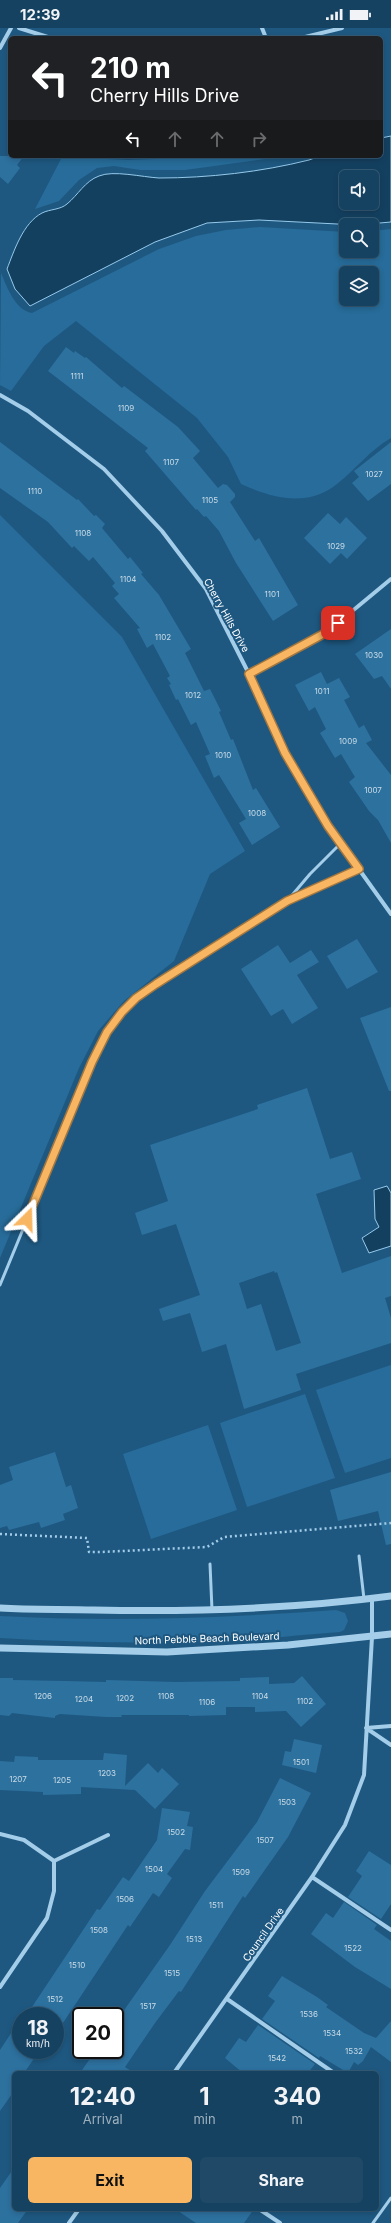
<!DOCTYPE html>
<html lang="en">
<head>
<meta charset="utf-8">
<style>
	body { margin:0; font-family:Inter,sans-serif; background:#1f4967; color:#f1f3f6; height:100vh; display:flex; flex-direction:column; font-size:15px; white-space:nowrap }
	* { box-sizing:border-box; margin:0 }
	p { font-size:13px; color:#9eb0bd }
	.icon { flex:none; width:22px; height:22px; fill:none; stroke:currentColor; stroke-width:2; stroke-linecap:round; stroke-linejoin:round }
	.map { position:relative; flex:1; overflow:hidden }
	.panel { position:absolute; left:12px; top:2043px; width:367px; height:140px; display:flex; flex-direction:column; background:#164261; border-radius:6px; box-shadow:0 2px 6px #0003,0 0 0 1px #355b76 }
	.panel>* { flex:none }
	.banner { position:absolute; left:8px; top:8px; width:375px; height:122px; border-radius:6px; box-shadow:0 2px 6px #0003,0 0 0 1px #355b76; background:#202124; color:#fff; overflow:hidden }
	.controls { position:absolute; left:339px; top:142px; display:grid; gap:8px }
	.controls a { display:grid; place-items:center; width:40px; height:40px; border-radius:6px; background:#164261; box-shadow:0 2px 6px #0003,0 0 0 1px #355b76; font-size:20px }
	.speed { position:absolute; left:12px; top:1979px; display:flex; gap:8px; font-size:20px; font-weight:700; text-align:center }
	.speed>* { display:grid; place-content:center; width:52px; height:52px; border-radius:50%; background:#164261; box-shadow:0 2px 6px #0003,0 0 0 1px #355b76; line-height:1 }
	.speed small { font-size:10px; font-weight:400 }
	.speed .limit { border:2px solid #111; border-radius:6px; background:#fff; color:#111 }
	.pin { position:absolute; display:grid; place-items:center; width:34px; height:34px; color:#fff; margin:-17px; border-radius:8px; box-shadow:0 2px 6px #0006 }
	.me { position:absolute; width:44px; margin:-22px; rotate:22deg; stroke-linejoin:round; filter:drop-shadow(0 0 3px #0008) }
	.turn { display:flex; align-items:center; gap:14px; height:84px; padding:0 16px; font-size:18px }
	.turn .icon { width:52px; height:52px; stroke-width:2.5 }
	.turn b { display:block; font-size:28px; line-height:34px }
	.lanes { display:flex; align-items:center; height:38px; padding:0 16px; background:#0003; justify-content:center; gap:20px; direction:ltr }
	.lanes .off { opacity:.35 }
	.eta { display:flex; justify-content:space-evenly; align-items:center; height:68px; text-align:center }
	.eta b { font-size:24px; font-weight:700; line-height:28px }
	.button { display:flex; gap:8px; margin-top:auto; padding:8px 16px }
	.button a { flex:1; height:46px; border-radius:6px; background:#f8b662; color:#111; font-size:16px; font-weight:700; line-height:46px; text-align:center }
	.button a+a { background:#1f4967; color:#f1f3f6 }
	.status { display:flex; justify-content:space-between; align-items:center; height:28px; padding:0 20px; background:#164261; direction:ltr }
	.status svg { height:11px; fill:currentColor }
	.map>svg:first-child { display:block }
	.green { fill:#276c9a; fill-rule:evenodd }
	.water { fill:#144060; stroke:#96caeb; fill-rule:evenodd }
	.building { fill:#2d719f; fill-rule:evenodd }
	.lines { fill:none; stroke-linecap:round; stroke-linejoin:round }
	.path { stroke:#a3cde9; stroke-width:2.5; stroke-dasharray:2 3; stroke-linecap:butt }
	.service { stroke:#a3cde9; stroke-width:3 }
	.minor { stroke:#a3cde9; stroke-width:4 }
	.tertiary { stroke:#a3cde9; stroke-width:7 }
	.route-casing { stroke:#a17640; stroke-width:10 }
	.route { stroke:#f8b662; stroke-width:7 }
	.labels { text-anchor:middle; stroke-width:4; stroke-linejoin:round; paint-order:stroke }
	.number-label { font-size:8px; fill:#cadce7 }
	.street-label { font-size:10px; fill:#fff; stroke:#1e5881 }
</style>
</head>
<body>
<div class="status"><b>12:39</b><svg viewBox="0 0 49 12"><path d="M0 12V9h3v3zM5 12V6h3v6zM10 12V3h3v9zM15 12V0h3v12zM26 1h20v11H26zM47 4h2v5h-2z"/></svg></div>
<div class="map">
<svg width="391" height="2195" viewBox="0 0 391 2195">
	<rect width="100%" height="100%" fill="#1e5881"/>
	<path class="green" d="M236,128H287L185,142H140L114,138L97,140L79,152L59,173L35,181L62,129L128,132Z
		M260,199L346,204V223H372V203L391,201V410C370,422 356,441 337,456C307,480 272,470 241,456L228,429L197,390L76,293L44,318L11,363L0,357L1,245C7,259 15,282 32,285L159,221L196,208L226,202ZM346,245H372V271H346Z
		M0,487L122,609L245,823L210,846L174,933L124,973L98,1003L79,1040L0,1230Z
		M391,1337V1430L345,1445L316,1362Z
		M305,1366L335,1450L247,1479L220,1395Z
		M208,1397L237,1482L151,1511L123,1426Z
		M336,1582L345,1585L348,1593L344,1602L340,1604C308,1606 277,1610 246,1612C164,1616 82,1615 0,1610V1588C112,1594 224,1590 336,1582Z"/>
	<path class="water" d="M391,108V194L357,197L259,192L207,195L155,214L30,278L15,261L7,241C14,223 23,195 42,185C50,181 60,182 67,176C78,167 85,153 99,148C113,142 142,149 159,150C208,150 261,144 309,132C313,131 316,129 320,128C339,125 362,128 381,128V110ZM346,149H372V175H346Z
		M387,1158L391,1165V1218L369,1225L362,1210L379,1199L375,1191L374,1162Z"/>
	<path class="building" d="M0,128H24L17,137L20,140L8,156L0,149Z
		M66,319L74,325L75,323L85,330L86,329L122,360L124,358L178,399L200,423L193,430L218,460L223,456L227,457L235,466V469L230,474L255,513L259,510L298,577L273,593L236,535L219,503L206,488L204,489L197,481L196,482L145,423L148,420L48,343Z
		M0,414L77,472L78,471L94,488L96,487L105,496L102,500L128,531L130,529L143,545L141,546L159,567L191,621L185,625L204,663L210,661L221,683L219,684L231,712L233,711L253,762L256,760L280,799L252,817L239,795L246,791L219,747L214,750L205,728L210,726L196,694L191,697L178,671L176,672L169,657L171,656L167,650L170,648L153,616L147,620L137,601L140,600L114,570L119,566L112,558L115,555L93,529L89,533L74,518L72,520L48,494L0,460Z
		M391,414V456L368,473L352,455L359,449L354,443Z
		M328,485L340,496L346,489L367,510L347,531L341,525L330,536L304,510Z
		M391,601V661L382,648L374,651L355,626Z
		M321,644L327,656L339,650L350,669L344,672L359,700L364,697L372,712L366,715L391,747V815L378,792L369,783L349,754L355,749L341,726L335,730L320,705L326,701L315,679L309,683L295,657Z
		M357,911L378,944L347,961L327,928Z
		M278,917L290,935L311,922L319,934L297,947L318,980L292,996L283,981L271,988L241,941Z
		M391,979V1063H389L360,990Z
		M307,1060L330,1131L352,1124L361,1151L316,1166L342,1245L391,1228V1268L385,1270L391,1290V1315L296,1346L301,1362L244,1381L226,1316L202,1324L190,1285L163,1293L159,1281L200,1267L176,1196L142,1207L135,1185L168,1173L150,1117L258,1081L257,1077ZM274,1243L275,1245L277,1244L301,1315L276,1323L261,1276L247,1281L239,1255Z
		M55,1424L66,1459L71,1457L78,1480L63,1486L65,1492L41,1500L39,1494L9,1502L7,1498L0,1500V1457L13,1452L9,1439Z
		M391,1444V1516L386,1517L378,1483L338,1493L330,1462Z
		M302,1648L326,1676L301,1699L286,1683L255,1684V1679H226V1687L189,1688V1687H121L122,1689H106L60,1686L55,1688V1690L12,1685L9,1688L0,1687V1650H13V1652L65,1653L106,1654V1652L176,1654L240,1653V1650L269,1649V1656L294,1655Z
		M294,1711L322,1717L316,1745L282,1737L285,1723L291,1724Z
		M104,1725L127,1727L125,1758L148,1735L158,1745L162,1740L179,1756L155,1781L135,1762L81,1759V1766L43,1767V1764L0,1762V1733L14,1734L15,1728L38,1729V1732H103Z
		M280,1750L311,1765L288,1809L245,1870L243,1868L181,1964L179,1963L155,1995L125,2039L134,2045H80L96,2022H101L115,2032V1995L170,1917L205,1863L257,1794Z
		M162,1780L190,1784L187,1798L193,1799L190,1822L185,1821L167,1846L172,1850L159,1869L153,1865L130,1899L128,1897L55,2007V1988H26L97,1881L100,1882L123,1849L129,1853L157,1812Z
		M369,1823L391,1837V1876L381,1891L348,1869L362,1848L356,1843Z
		M344,1874L377,1897L374,1901L391,1913V1961L355,1939L311,1906L326,1885L333,1890Z
		M282,1948L317,1969L328,1977L326,1979L364,2005L376,2010L391,1993V2034L371,2019L363,2033L358,2037L354,2034L348,2045L320,2028L319,2030L262,1991L275,1973L268,1968Z
		M21,1990V2022H40L24,2045H14V2063L0,2083V2022Z
		M258,1997L315,2036L308,2045H243L225,2030L239,2010L246,2014Z
		M14,2140V2181H28L18,2195H0V2160Z
		M175,2181H254L244,2195H196Z"/>
	<g class="lines">
		<path class="path" d="M0,1506L87,1510L89,1524H101L207,1519L224,1509L391,1495"/>
		<path class="service" d="M288,872L310,846L341,815
			M0,1257L92,1034C110,997 123,980 156,955L287,873L359,841
			M359,1528L364,1571
			M210,1536L212,1582
			M373,2195L391,2170"/>
		<path class="minor" d="M19,0L51,10
			M262,0L266,10
			M301,10L342,0
			M0,20L11,0
			M0,367L28,383L104,441L162,503L206,561L249,646L285,725L328,798L391,886
			M249,646L327,604L391,551
			M391,1698L366,1700L391,1717
			M0,1806L24,1812L54,1833L108,1807
			M312,1849L391,1902
			M0,1959L47,1890L54,1863V1833
			M227,1971L334,2045
			M174,2045L312,1849L345,1797L364,1747L372,1609V1571
			M259,2181L280,2195
			M69,2195L79,2181"/>
		<path class="tertiary" d="M0,1580C31,1582 63,1581 94,1582C193,1584 293,1581 391,1568
			M0,1620L167,1624L288,1617L391,1606"/>
	</g>
	<g class="lines">
		<g class="route-casing">
			<path id="route" d="M27,1191L92,1034L107,1004L122,984L136,970L156,956L287,873L359,841L328,798L285,725L249,646L327,604L338,595"/>
		</g>
		<use href="#route" class="route"/>
	</g>
	<g class="labels">
		<g class="number-label">
			<text x="77" y="351">1111</text>
			<text x="126" y="383">1109</text>
			<text x="171" y="437">1107</text>
			<text x="374" y="449">1027</text>
			<text x="35" y="466">1110</text>
			<text x="210" y="475">1105</text>
			<text x="83" y="508">1108</text>
			<text x="336" y="521">1029</text>
			<text x="128" y="554">1104</text>
			<text x="272" y="569">1101</text>
			<text x="163" y="612">1102</text>
			<text x="374" y="630">1030</text>
			<text x="322" y="666">1011</text>
			<text x="193" y="670">1012</text>
			<text x="348" y="716">1009</text>
			<text x="223" y="730">1010</text>
			<text x="373" y="765">1007</text>
			<text x="257" y="788">1008</text>
			<text x="43" y="1671">1206</text>
			<text x="166" y="1671">1108</text>
			<text x="260" y="1671">1104</text>
			<text x="125" y="1673">1202</text>
			<text x="84" y="1674">1204</text>
			<text x="305" y="1676">1102</text>
			<text x="207" y="1677">1106</text>
			<text x="301" y="1737">1501</text>
			<text x="107" y="1748">1203</text>
			<text x="18" y="1754">1207</text>
			<text x="62" y="1755">1205</text>
			<text x="287" y="1777">1503</text>
			<text x="176" y="1807">1502</text>
			<text x="265" y="1815">1507</text>
			<text x="154" y="1844">1504</text>
			<text x="241" y="1847">1509</text>
			<text x="125" y="1874">1506</text>
			<text x="216" y="1880">1511</text>
			<text x="99" y="1905">1508</text>
			<text x="194" y="1914">1513</text>
			<text x="353" y="1923">1522</text>
			<text x="77" y="1940">1510</text>
			<text x="172" y="1948">1515</text>
			<text x="55" y="1974">1512</text>
			<text x="148" y="1981">1517</text>
			<text x="309" y="1989">1536</text>
			<text x="332" y="2008">1534</text>
			<text x="354" y="2026">1532</text>
			<text x="277" y="2033">1542</text>
		</g>
		<g class="street-label">
			<text transform="translate(227 587) rotate(61)" y="4">Cherry Hills Drive</text>
			<text transform="translate(207 1610) rotate(-2)" y="4">North Pebble Beach Boulevard</text>
			<text transform="translate(263 1906) rotate(-55)" y="4">Council Drive</text>
		</g>
	</g>
</svg>
<div class="controls">
<a><svg class="icon" aria-label="sound" viewBox="0 0 24 24"><path d="M4 9h4l5-4v14l-5-4H4zM17 9q2 3 0 6"/></svg></a>
<a><svg class="icon" aria-label="search" viewBox="0 0 24 24"><circle cx="10" cy="10" r="6"/><path d="M15 15l6 6"/></svg></a>
<a><svg class="icon" aria-label="layers" viewBox="0 0 24 24"><path d="M12 4l9 5-9 5-9-5zM3 14l9 5 9-5"/></svg></a>
</div>
<div class="speed"><div>18<small>km/h</small></div><div class="limit">20</div></div>
<div class="pin" style="left:338px;top:595px;background:#d93025"><svg class="icon" aria-label="arrive" viewBox="0 0 24 24"><path d="M6 21V4h12l-3 4 3 4H6"/></svg></div>
<svg class="me" style="left:27px;top:1191px" viewBox="-20 -20 40 40"><path d="M0-17L14 15 0 8-14 15z" fill="#f8b662" stroke="#fff" stroke-width="4"/></svg>
<div class="banner">
<div class="turn"><svg class="icon" aria-label="left" viewBox="0 0 24 24"><path d="M17 20v-9H6M10 6l-5 5 5 5"/></svg><div><b>210 m</b>Cherry Hills Drive</div></div>
<div class="lanes"><svg class="icon" aria-label="left" viewBox="0 0 24 24"><path d="M17 20v-9H6M10 6l-5 5 5 5"/></svg><svg class="icon off" aria-label="ahead" viewBox="0 0 24 24"><path d="M12 20V5M6 11l6-6 6 6"/></svg><svg class="icon off" aria-label="ahead" viewBox="0 0 24 24"><path d="M12 20V5M6 11l6-6 6 6"/></svg><svg class="icon off" aria-label="right" viewBox="0 0 24 24"><path d="M7 20v-9h11M14 6l5 5-5 5"/></svg></div>
</div>
<section class="panel">
<div class="eta">
<div><b>12:40</b><p>Arrival</p></div>
<div><b>1</b><p>min</p></div>
<div><b>340</b><p>m</p></div>
</div>
<div class="button"><a>Exit</a><a>Share</a></div>
</section>
</div>
</body>
</html>
